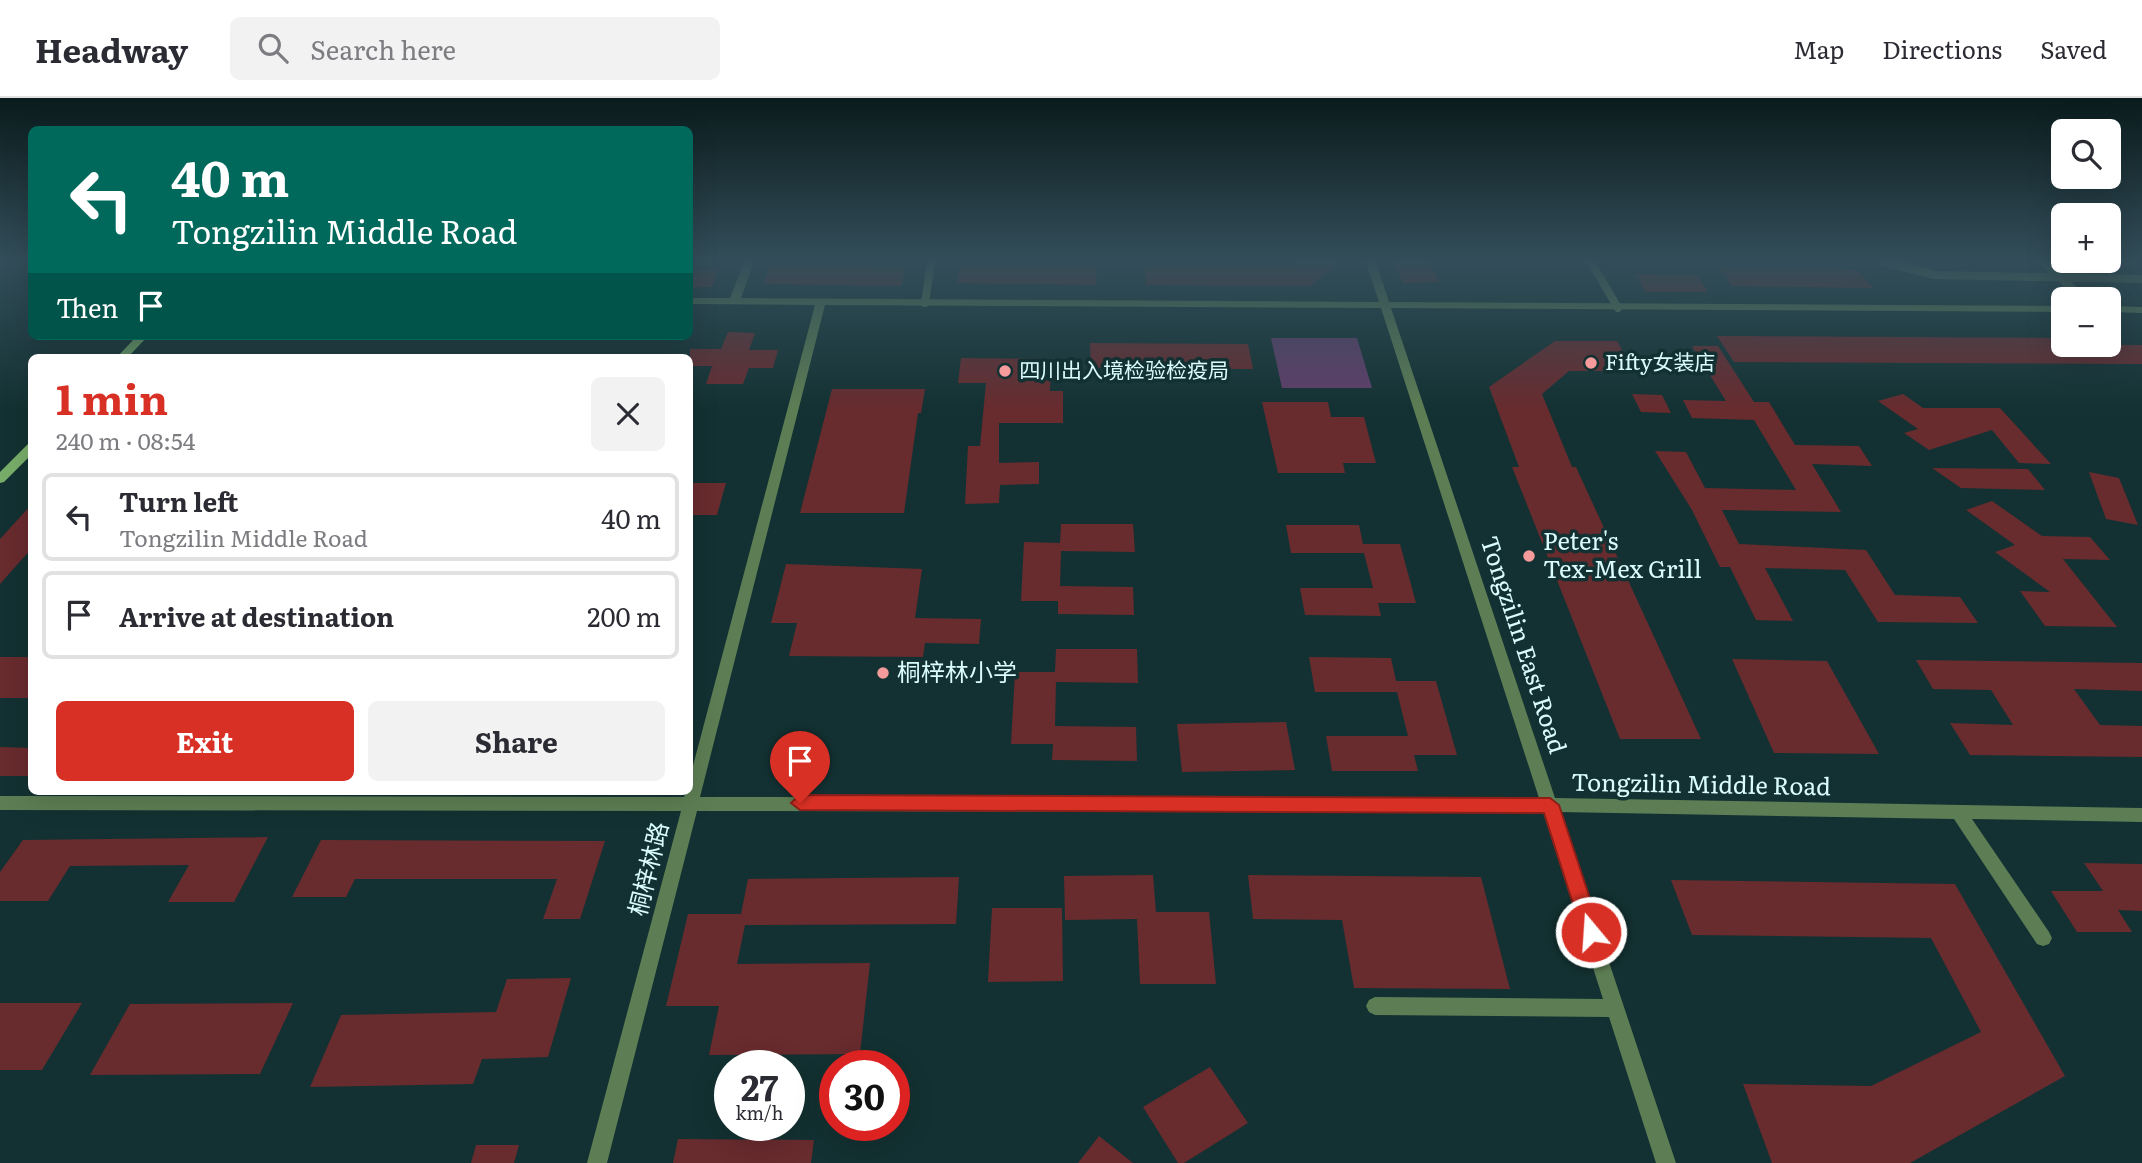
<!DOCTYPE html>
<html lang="en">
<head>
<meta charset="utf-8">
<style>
	body { margin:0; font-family:Literata,"Noto Sans SC",serif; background:#f2f2f3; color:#2b2b33; height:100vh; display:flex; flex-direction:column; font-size:26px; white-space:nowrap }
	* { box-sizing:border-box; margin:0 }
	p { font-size:23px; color:#7c7c81 }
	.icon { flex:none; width:38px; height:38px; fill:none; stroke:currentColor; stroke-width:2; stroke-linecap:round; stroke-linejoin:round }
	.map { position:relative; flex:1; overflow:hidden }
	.drawer { position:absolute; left:28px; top:256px; width:665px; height:441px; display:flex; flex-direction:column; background:#fff; border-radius:10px; box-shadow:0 7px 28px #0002 }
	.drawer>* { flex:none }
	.hud { position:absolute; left:28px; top:28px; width:665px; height:214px; border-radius:10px; box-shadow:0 7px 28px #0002; background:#00695c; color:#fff; overflow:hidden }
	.controls { position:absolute; left:2051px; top:21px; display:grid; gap:14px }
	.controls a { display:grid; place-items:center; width:70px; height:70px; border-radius:10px; background:#fff; box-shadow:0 7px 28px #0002; font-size:35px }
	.speed { position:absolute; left:714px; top:952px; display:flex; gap:14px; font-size:35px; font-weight:700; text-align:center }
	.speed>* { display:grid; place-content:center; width:91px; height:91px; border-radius:50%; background:#fff; box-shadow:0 7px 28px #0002; line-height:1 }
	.speed small { font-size:18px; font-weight:400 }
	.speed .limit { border:10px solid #d22; background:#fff; color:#111 }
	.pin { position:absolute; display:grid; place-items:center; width:60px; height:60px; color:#fff; margin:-72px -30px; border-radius:50% 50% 50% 0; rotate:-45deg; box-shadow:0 0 7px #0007 }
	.pin .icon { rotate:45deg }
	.me { position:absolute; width:77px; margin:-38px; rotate:342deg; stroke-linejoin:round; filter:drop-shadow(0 0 5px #0008) }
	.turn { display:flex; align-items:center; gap:24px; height:147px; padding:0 28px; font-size:32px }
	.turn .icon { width:91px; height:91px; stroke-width:2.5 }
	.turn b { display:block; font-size:49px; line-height:60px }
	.then { display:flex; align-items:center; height:66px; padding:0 28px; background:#0003; gap:14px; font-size:26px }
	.round { display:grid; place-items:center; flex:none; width:74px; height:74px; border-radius:10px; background:#f2f2f3 }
	.summary { display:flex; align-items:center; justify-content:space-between; height:119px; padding:0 28px }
	h1 { font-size:42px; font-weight:700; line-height:52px; color:#d93025 }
	.cta { display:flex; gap:14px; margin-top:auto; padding:14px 28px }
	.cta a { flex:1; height:80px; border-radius:10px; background:#d93025; color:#fff; font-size:28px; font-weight:700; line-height:80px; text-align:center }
	.cta a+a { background:#f2f2f3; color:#2b2b33 }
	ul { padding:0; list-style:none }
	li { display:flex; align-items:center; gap:21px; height:88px; margin:0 14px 10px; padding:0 14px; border:4px solid #e1e1e2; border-radius:10px }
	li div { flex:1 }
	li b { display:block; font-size:26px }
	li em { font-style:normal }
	header { display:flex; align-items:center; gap:42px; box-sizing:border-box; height:98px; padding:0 35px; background:#fff; border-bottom:2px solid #e1e1e2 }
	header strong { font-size:33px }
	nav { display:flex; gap:38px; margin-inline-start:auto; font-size:24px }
	.search { width:490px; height:63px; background:#f2f2f3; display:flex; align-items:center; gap:18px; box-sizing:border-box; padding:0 24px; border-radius:10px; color:#7c7c81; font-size:26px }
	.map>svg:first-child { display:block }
	.green { fill:#613e6a }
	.building { fill:#682b2e }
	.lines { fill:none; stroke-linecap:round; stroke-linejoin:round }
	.lane { stroke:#5d7e54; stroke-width:8 }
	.street { fill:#5d7e54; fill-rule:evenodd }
	.secondary { fill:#78ad69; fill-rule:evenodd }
	.route { fill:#d93025; stroke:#8d1f18; stroke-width:2 }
	.poi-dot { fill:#f59b9c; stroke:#133132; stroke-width:2.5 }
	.labels { text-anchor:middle; stroke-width:7; stroke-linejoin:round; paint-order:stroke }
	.far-poi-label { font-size:21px; fill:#dafcfd; stroke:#133132; text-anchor:start }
	.poi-label { font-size:24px; fill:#dafcfd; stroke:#133132; text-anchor:start }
	.street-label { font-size:24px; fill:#dafcfd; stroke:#133132 }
</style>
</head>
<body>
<header>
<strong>Headway</strong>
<div class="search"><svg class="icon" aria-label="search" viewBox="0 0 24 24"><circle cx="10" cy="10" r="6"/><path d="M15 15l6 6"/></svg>Search here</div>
<nav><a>Map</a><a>Directions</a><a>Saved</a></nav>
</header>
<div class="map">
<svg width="2142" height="1065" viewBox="0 0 2142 1065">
	<rect width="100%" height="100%" fill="#133132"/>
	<path class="green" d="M1271,240H1357L1372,290H1282Z"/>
	<path class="building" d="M1296,164H1340L1310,188L1146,187L1145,169H1298Z
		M1395,164H1430L1439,184L1403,185Z
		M770,168L905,170L901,188L763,186Z
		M961,168L1097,169L1096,187L957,185Z
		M1720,170L1857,172L1873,190L1732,188Z
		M690,171L719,172L712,189H690Z
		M1635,176L1697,177L1708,194H1646Z
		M728,234L755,235L749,252H778L773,270H749L743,286H706L712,268H690V251H721Z
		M1717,238L2063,240V247H2142V266L1734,264Z
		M1555,243H1617L1634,273H1569L1542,296L1572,369H1576L1701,641H1620L1512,369H1519L1489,289Z
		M1090,245L1248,246L1253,271L1091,270Z
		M1692,248H1718L1754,304H1769L1795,347L1859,348L1872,368L1812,366L1841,414L1722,412L1739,446L1866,452L1895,497L1960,499L1978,525L1878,524L1845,472L1765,470L1793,523L1756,522L1730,469H1720L1692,412L1655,353L1686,354L1705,390L1796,392L1754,322L1692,320L1683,302L1726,303Z
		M961,260L1051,261L1050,293H1063V325H999V365L1039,364V386L1000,387L999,405L965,406L968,348H980L986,285H958Z
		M832,291H925L921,315H918L904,415H800Z
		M1632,296L1662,297L1671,315L1641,314Z
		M1903,296L1923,310H2000L2051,366L2019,365L1992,332L1929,352L1904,335L1918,331L1878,303Z
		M1262,304H1328L1331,319H1364L1376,365H1343L1345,375H1278Z
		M1932,370L2028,371L2045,392L1961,390Z
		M2089,374L2119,380L2138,427L2106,421Z
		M690,385H726L717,417H690Z
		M1992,403L2042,438L2090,439L2110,462L2063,461L2117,529L2045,528L2020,493L2050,494L1995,454L2015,447L1966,412Z
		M32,406V450L0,486V441Z
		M1061,426H1133L1135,454L1061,453L1060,488L1133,489L1134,517L1058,516V503H1021L1024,444L1060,445Z
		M1286,427H1359L1363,446H1400L1416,505H1378L1381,518L1305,517L1300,490H1373L1364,455H1291Z
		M786,466L922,471L915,520L981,521L979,546L925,545L923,559L789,558L797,525H771Z
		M1056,551H1137L1138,585L1056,584L1055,628L1136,629L1137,663L1052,662L1053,646H1011L1015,574H1055Z
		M0,559H32V600H0Z
		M1309,559L1391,560L1396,583H1436L1457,657H1414L1418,673H1332L1326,638H1408L1397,594H1315Z
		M1732,561L1827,563L1879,656L1774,655Z
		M1916,562L2142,565V593L2074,591L2100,627L2142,628V659L1970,657L1950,625L2013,627L1991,592L1933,591Z
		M1286,624L1295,672L1182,674L1177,626Z
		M0,649L32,650V678H0Z
		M268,739L234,804H168L189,767L70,768L48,803H0V774L23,742Z
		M321,742L605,743L580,821H543L557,781H355L346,799H292Z
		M2084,765L2142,766V813L2118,812L2132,834H2077L2051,793H2103Z
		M1153,777L1156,814H1209L1216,886H1140L1137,821L1065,822L1064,778Z
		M1248,777L1481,779L1510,891L1354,890L1342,822L1253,821Z
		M959,779L956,826L745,827L737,866L870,865L860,956L709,957L719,908H666L688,816H741L748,781Z
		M1671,782L1955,786L2065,978L1910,1065H1772L1743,986L1871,988L1981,934L1931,840L1692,837Z
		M992,810H1062L1063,883L988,884Z
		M571,880L548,959L482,961L473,986L310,989L341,917L496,914L507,881Z
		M0,905H82L42,972H0Z
		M293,905L260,976L90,977L130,906Z
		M1210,969L1248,1025L1184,1065H1178L1143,1009Z
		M1099,1038L1133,1065H1078Z
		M678,1041L814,1042L811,1065H673Z
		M476,1047H519L514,1065H471Z"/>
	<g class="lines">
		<path class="lane" d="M1591,164L1618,210
			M1884,164L1935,177L2142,181
			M2044,164L2083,201
			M925,205L931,164"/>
		<path class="street" d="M744,164H754L741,200L1379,204L1366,164H1376L1389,204L2063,208V214L1391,210L1555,700L2142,710V724L1972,721L2049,834L2052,840L2049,846L2043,848L2037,846L1954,721L1559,714L1676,1065H1656L1609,919L1375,917L1369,914L1366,908L1369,902L1375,899L1603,901L1543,714L697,713L607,1065H587L681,713L0,712V698L684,699L686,693H690V679L815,207L690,206V200H730ZM825,207L1381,210L1539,700L700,699Z
			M2109,208L2142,209V215L2109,214Z"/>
		<path class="secondary" d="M137,238H148L128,259H117Z
			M32,345V356L4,384L0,385V374L28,346Z"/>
	</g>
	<linearGradient id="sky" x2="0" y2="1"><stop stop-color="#0a1b1c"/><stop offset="0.52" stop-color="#334e5a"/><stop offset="1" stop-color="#334e5a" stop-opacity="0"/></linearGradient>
	<rect width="2142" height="313" fill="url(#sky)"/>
	<path class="route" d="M800,697L1550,700L1559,707L1601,834L1598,840L1591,843L1584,840L1544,715L800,712L791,705Z"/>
	<g class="poi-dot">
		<circle cx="1591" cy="265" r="7"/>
		<circle cx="1005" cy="273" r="7"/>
		<circle cx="1529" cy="458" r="7"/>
		<circle cx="883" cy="575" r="7"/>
	</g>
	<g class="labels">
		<g class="far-poi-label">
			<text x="1605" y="272">Fifty女装店</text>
			<text x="1019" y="280">四川出入境检验检疫局</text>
		</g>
		<g class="poi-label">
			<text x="1543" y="452">Peter's<tspan x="1543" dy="28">Tex-Mex Grill</tspan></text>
			<text x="897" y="583">桐梓林小学</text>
		</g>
		<g class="street-label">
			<text transform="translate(1523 547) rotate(72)" y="8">Tongzilin East Road</text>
			<text transform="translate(1701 687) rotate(1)" y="8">Tongzilin Middle Road</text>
			<text transform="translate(649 771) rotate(-76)" y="8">桐梓林路</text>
		</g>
	</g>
</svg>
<div class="controls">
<a><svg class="icon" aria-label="search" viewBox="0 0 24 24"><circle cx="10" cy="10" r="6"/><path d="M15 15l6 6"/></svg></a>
<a>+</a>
<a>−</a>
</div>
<div class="speed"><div>27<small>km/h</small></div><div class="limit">30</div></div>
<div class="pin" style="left:800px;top:705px;background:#d93025"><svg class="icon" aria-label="arrive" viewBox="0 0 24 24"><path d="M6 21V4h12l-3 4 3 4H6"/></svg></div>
<svg class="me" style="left:1591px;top:834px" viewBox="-20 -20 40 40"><circle r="17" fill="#d93025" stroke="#fff" stroke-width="3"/><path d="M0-11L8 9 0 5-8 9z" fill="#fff"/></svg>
<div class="hud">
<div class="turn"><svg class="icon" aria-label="left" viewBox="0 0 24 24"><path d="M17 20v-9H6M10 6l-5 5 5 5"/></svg><div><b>40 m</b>Tongzilin Middle Road</div></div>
<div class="then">Then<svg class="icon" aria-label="arrive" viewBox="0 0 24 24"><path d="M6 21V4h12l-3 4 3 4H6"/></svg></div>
</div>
<section class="drawer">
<div class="summary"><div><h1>1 min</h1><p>240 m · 08:54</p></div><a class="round"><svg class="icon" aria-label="close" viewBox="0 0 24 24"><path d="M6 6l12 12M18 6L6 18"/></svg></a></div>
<ul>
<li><svg class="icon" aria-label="left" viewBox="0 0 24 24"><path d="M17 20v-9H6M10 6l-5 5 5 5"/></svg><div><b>Turn left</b><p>Tongzilin Middle Road</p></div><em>40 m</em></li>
<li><svg class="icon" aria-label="arrive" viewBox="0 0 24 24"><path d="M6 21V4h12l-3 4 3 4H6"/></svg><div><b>Arrive at destination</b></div><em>200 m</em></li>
</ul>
<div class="cta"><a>Exit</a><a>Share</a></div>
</section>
</div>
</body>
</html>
